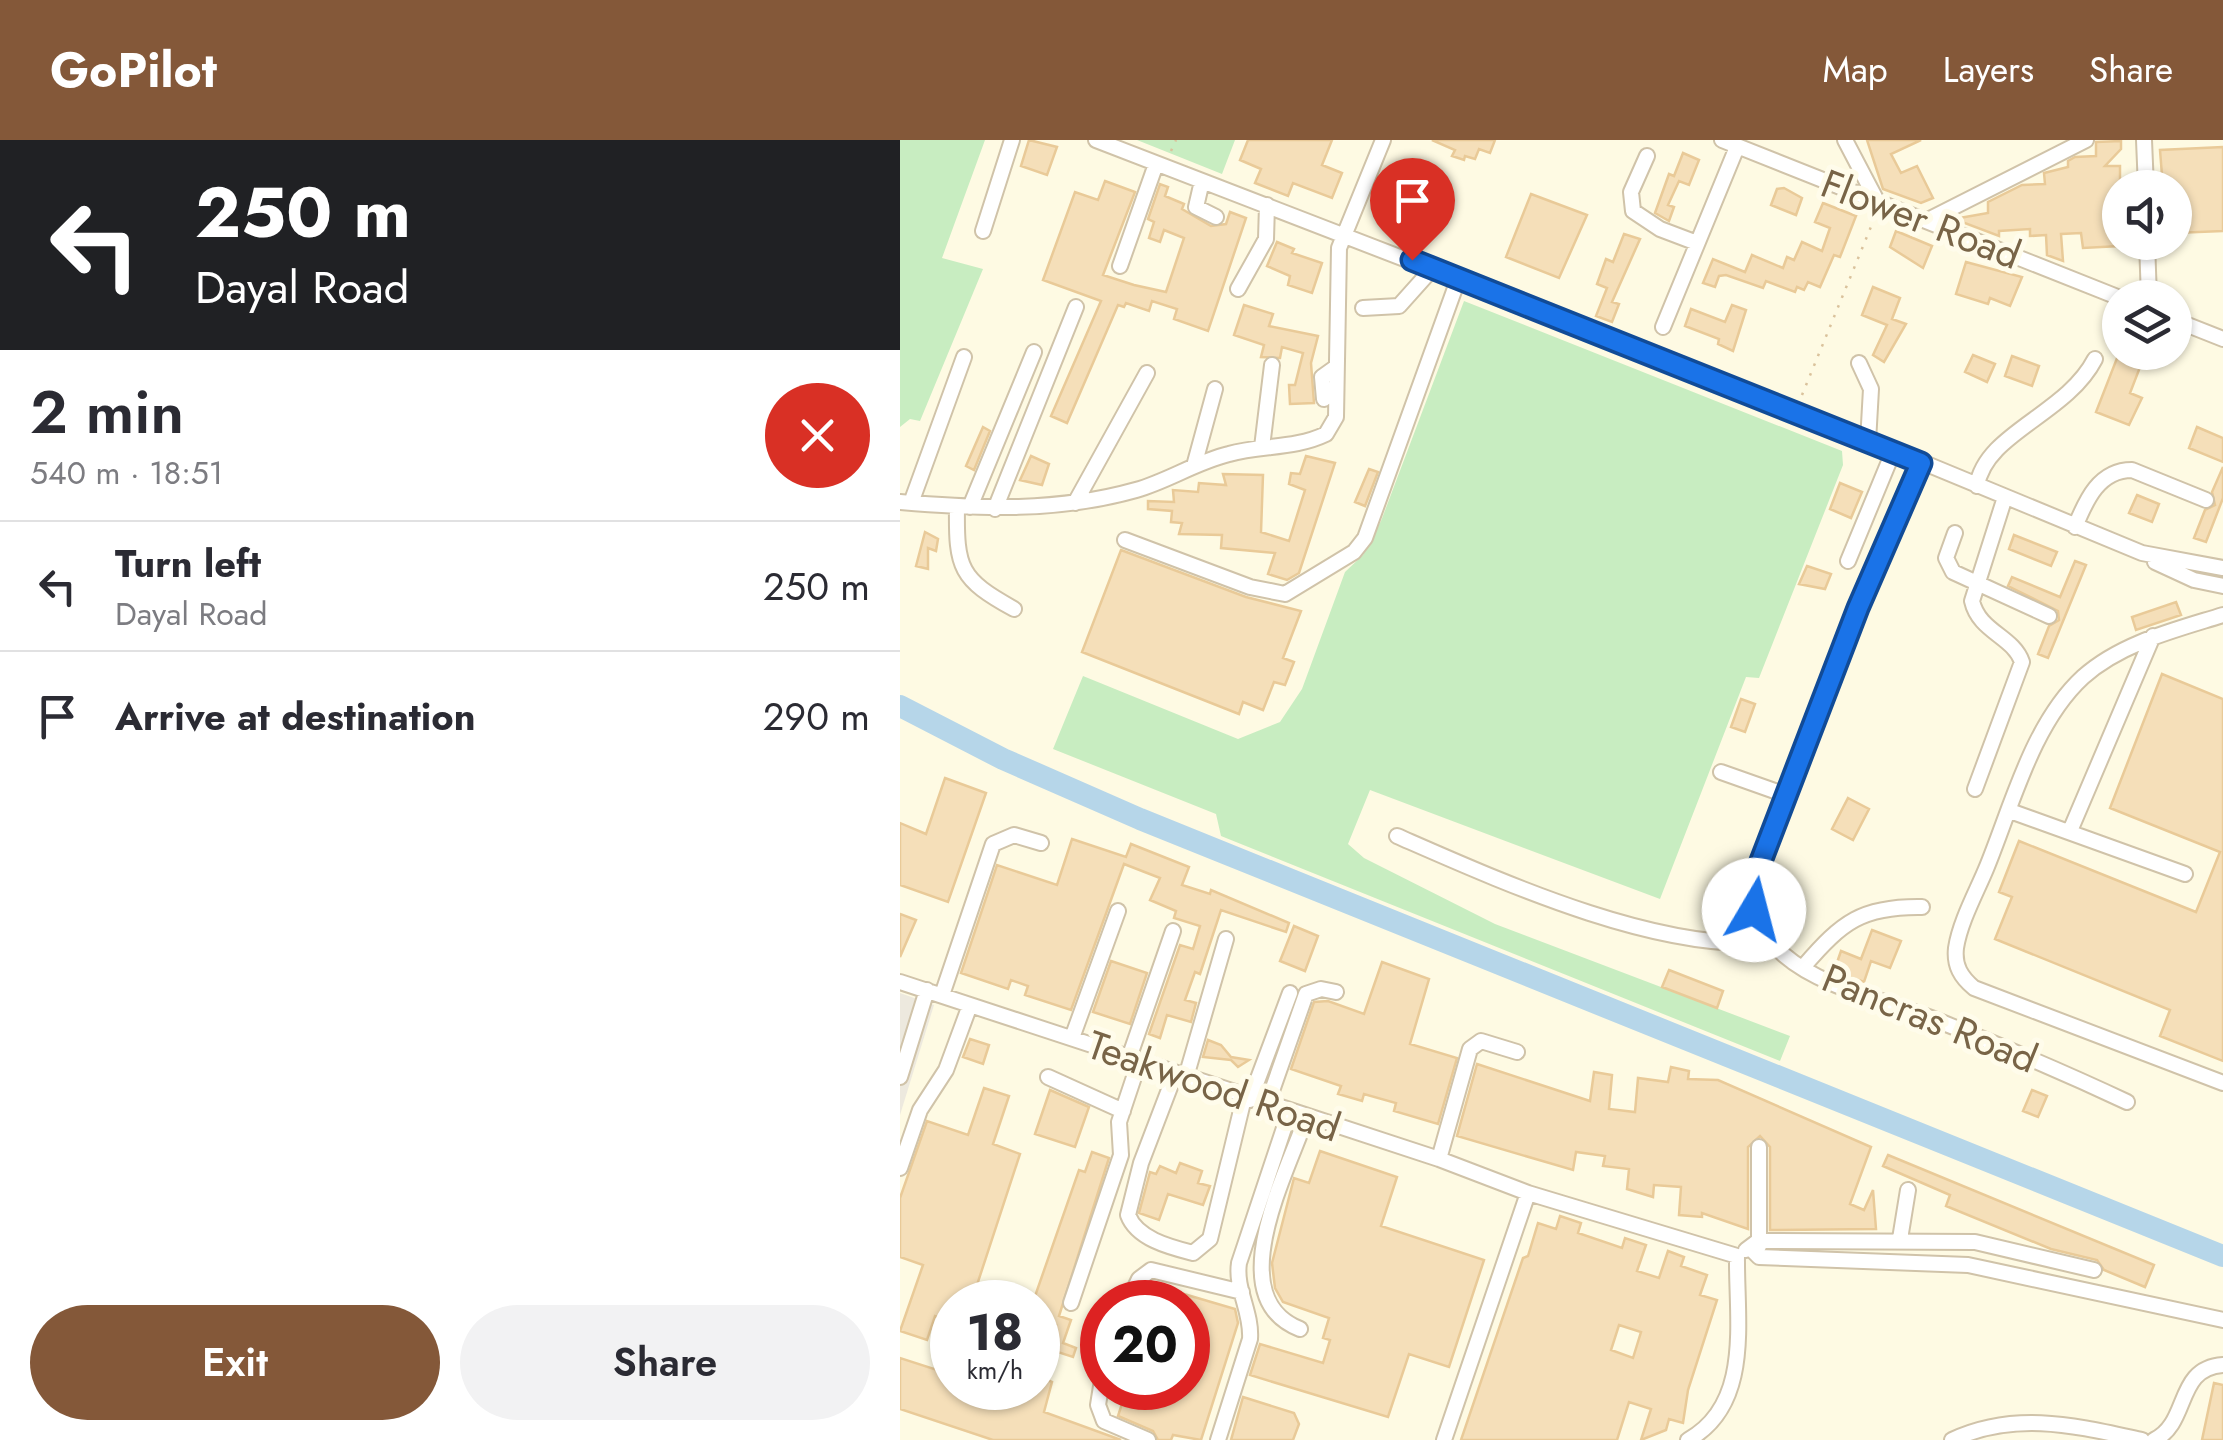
<!DOCTYPE html>
<html lang="en">
<head>
<meta charset="utf-8">
<style>
	body { margin:0; font-family:Jost,sans-serif; background:#f2f2f3; color:#2b2b33; height:100vh; display:flex; flex-direction:column; font-size:38px; white-space:nowrap }
	* { box-sizing:border-box; margin:0 }
	p { font-size:32px; color:#7c7c81 }
	.icon { flex:none; width:55px; height:55px; fill:none; stroke:currentColor; stroke-width:2; stroke-linecap:round; stroke-linejoin:round }
	.map { position:relative; flex:1; overflow:hidden }
	.side { display:flex; flex-direction:column; background:#fff; width:900px }
	.side>* { flex:none }
	.top-card { background:#202124; color:#fff; overflow:hidden }
	.controls { position:absolute; left:1202px; top:30px; display:grid; gap:20px }
	.controls a { display:grid; place-items:center; width:90px; height:90px; border-radius:50%; background:#fff; box-shadow:0 2px 8px #0004; font-size:50px }
	.speed { position:absolute; left:30px; top:1140px; display:flex; gap:20px; font-size:50px; font-weight:700; text-align:center }
	.speed>* { display:grid; place-content:center; width:130px; height:130px; border-radius:50%; background:#fff; box-shadow:0 2px 8px #0004; line-height:1 }
	.speed small { font-size:25px; font-weight:400 }
	.speed .limit { border:15px solid #d22; background:#fff; color:#111 }
	.pin { position:absolute; display:grid; place-items:center; width:85px; height:85px; color:#fff; margin:-102px -42px; border-radius:50% 50% 50% 0; rotate:-45deg; box-shadow:0 0 10px #0007 }
	.pin .icon { rotate:45deg }
	.me { position:absolute; width:110px; margin:-55px; rotate:8deg; stroke-linejoin:round; filter:drop-shadow(0 0 8px #0008) }
	.turn { display:flex; align-items:center; gap:35px; height:210px; padding:0 30px; font-size:45px }
	.turn .icon { width:130px; height:130px; stroke-width:2.5 }
	.turn b { display:block; font-size:70px; line-height:85px }
	.round { display:grid; place-items:center; flex:none; width:105px; height:105px; border-radius:52px; background:#f2f2f3 }
	.overview { display:flex; align-items:center; justify-content:space-between; height:170px; padding:0 30px }
	h1 { font-size:60px; font-weight:600; line-height:75px }
	.primary-button { display:flex; gap:20px; margin-top:auto; padding:20px 30px }
	.primary-button a { flex:1; height:115px; border-radius:60px; background:#845839; color:#fff; font-size:40px; font-weight:600; line-height:115px; text-align:center }
	.primary-button a+a { background:#f2f2f3; color:#2b2b33 }
	ul { padding:0; list-style:none }
	li { display:flex; align-items:center; gap:30px; height:130px; padding:0 30px; border-top:2px solid #e1e1e2 }
	li div { flex:1 }
	li b { display:block; font-size:38px }
	li em { font-style:normal }
	header { display:flex; align-items:center; gap:60px; box-sizing:border-box; height:140px; padding:0 50px; background:#845839; color:#fff }
	header strong { font-size:48px }
	nav { display:flex; gap:55px; margin-inline-start:auto; font-size:35px }
	main { display:flex; flex:1; min-height:0 }
	.map>svg:first-child { display:block }
	.industrial { fill:#ede9de }
	.green { fill:#c8edc1 }
	.lines { fill:none; stroke-linecap:round; stroke-linejoin:round }
	.river { stroke:#b6d6e9; stroke-width:22 }
	.building { fill:#f5dfb9; stroke:#e9ca98; stroke-width:2.5; fill-rule:evenodd }
	.minor-casing { stroke:#d0c3a9; stroke-width:18 }
	.path { stroke:#dac29c; stroke-width:2.5; stroke-dasharray:2.5 8; stroke-linecap:butt }
	.minor { stroke:#fff; stroke-width:14 }
	.route-casing { stroke:#114b97; stroke-width:25 }
	.route { stroke:#1a73e8; stroke-width:18 }
	.labels { text-anchor:middle; stroke-width:10; stroke-linejoin:round; paint-order:stroke }
	.street-label { font-size:40px; fill:#786447; stroke:#fffceb }
</style>
</head>
<body>
<header>
<strong>GoPilot</strong>
<nav><a>Map</a><a>Layers</a><a>Share</a></nav>
</header>
<main>
<section class="side">
<div class="top-card">
<div class="turn"><svg class="icon" aria-label="left" viewBox="0 0 24 24"><path d="M17 20v-9H6M10 6l-5 5 5 5"/></svg><div><b>250 m</b>Dayal Road</div></div>
</div>
<div class="overview"><div><h1>2 min</h1><p>540 m · 18:51</p></div><a class="round" style="background:#d93025;color:#fff"><svg class="icon" aria-label="close" viewBox="0 0 24 24"><path d="M6 6l12 12M18 6L6 18"/></svg></a></div>
<ul>
<li><svg class="icon" aria-label="left" viewBox="0 0 24 24"><path d="M17 20v-9H6M10 6l-5 5 5 5"/></svg><div><b>Turn left</b><p>Dayal Road</p></div><em>250 m</em></li>
<li><svg class="icon" aria-label="arrive" viewBox="0 0 24 24"><path d="M6 21V4h12l-3 4 3 4H6"/></svg><div><b>Arrive at destination</b></div><em>290 m</em></li>
</ul>
<div class="primary-button"><a>Exit</a><a>Share</a></div>
</section>
<div class="map">
<svg width="1323" height="1300" viewBox="0 0 1323 1300">
	<rect width="100%" height="100%" fill="#fefae3"/>
	<path class="industrial" d="M0,853L34,865L0,975Z"/>
	<path class="green" d="M0,0H85L42,118L83,129L20,281L10,279L0,287Z
		M237,0H335L322,34Z
		M564,161L942,311L943,325L859,538L846,537L760,759L470,650L448,704L464,718L595,784L890,896L880,921L321,696L316,674L153,609L183,536L338,599L380,582L402,549L445,432L463,415L481,381Z"/>
	<g class="lines">
		<path class="river" d="M0,566L103,619L240,679L1323,1116"/>
	</g>
	<path class="building" d="M129,0L157,7L147,35L121,26Z
		M348,0H432L422,25L442,33L432,58L393,43L388,56L355,43L361,29L340,20Z
		M532,0H595L590,13L579,9L575,19L565,16L564,20L552,16L555,10Z
		M967,0H1021L991,14L1001,33L1017,26L1033,58L1021,63L983,49Z
		M1221,1V9L1205,26H1220V106L1183,108L1181,93L1161,94L1163,121L1147,115L1146,95L1130,96V89L1099,91V96L1054,79L1088,73V62L1122,45L1145,44L1144,33L1168,27V21L1175,17L1196,16V2Z
		M1323,7V91L1275,93V48H1263L1260,10Z
		M783,13L799,20L789,45L779,41L768,65L774,67L769,81L755,73L769,34L774,36Z
		M205,41L235,52L203,135L234,145L266,152L284,98L264,90L260,102L249,98L254,82L248,79L260,44L268,47L265,56L284,64L282,69L311,86L326,84L330,72L346,78L308,191L274,179L277,169L252,161L249,171L226,163L224,167L218,165L167,283L151,276L201,161L143,140L175,52L198,60Z
		M884,48L902,58L896,75L871,65L877,49Z
		M631,54L687,75L659,138L606,117Z
		M923,63L956,76L940,117L934,115L920,147L908,142L904,150L897,147L895,152L866,141L863,148L826,135L819,136L815,147L803,143L813,119L845,132L852,115L883,128L887,117L894,120L902,102L922,111L930,88L915,82Z
		M996,91L1032,106L1023,128L990,107Z
		M724,94L740,99L712,162L719,164L712,182L696,176L707,148L697,144L706,119L713,122Z
		M377,102L394,109L392,113L422,123L412,153L388,145L390,136L367,126Z
		M1066,122L1122,137L1110,166L1090,158L1088,164L1056,154Z
		M973,147L1000,158L992,179L1006,184L984,222L973,215L987,185L962,175Z
		M344,165L373,174L369,186L418,196L411,223L414,263L390,264L389,245H395L403,213L382,207L380,218L361,217L364,205L334,195Z
		M832,165L846,170L833,211L818,204L819,199L785,186L791,169L825,182Z
		M1219,213L1242,222L1230,253L1242,258L1229,285L1196,272Z
		M1073,215L1095,224L1087,242L1065,232Z
		M1112,216L1139,226L1132,246L1105,236Z
		M83,287L90,291L74,330L66,326Z
		M1297,287L1323,298V322L1289,308Z
		M131,316L149,324L142,345L120,340Z
		M406,316L435,323L399,433L387,440L368,434L375,413L321,408L322,395L279,394L282,383L271,382L272,371L248,369V361L274,362L273,350L298,352L299,343L326,345L323,334L363,335L361,392L389,401L405,350L389,344L391,333L400,334Z
		M1323,327V358L1306,402L1294,398L1305,370L1315,365L1312,352Z
		M469,329L478,332L465,366L455,362Z
		M940,343L962,352L951,378L930,369Z
		M1237,355L1259,364L1252,382L1229,373Z
		M25,392L38,399L36,411L28,408V429L16,426Z
		M1114,395L1157,412L1151,426L1109,409Z
		M221,410L346,457L401,471L383,518L394,522L385,545L374,542L363,570L343,562L339,574L182,512Z
		M1175,421L1186,425L1148,518L1138,514L1149,486L1159,480L1158,471L1108,446L1112,437L1160,457Z
		M907,426L931,434L925,449L899,444Z
		M1276,462L1281,475L1236,490L1232,477Z
		M1262,534L1323,559V921L1260,896L1270,870L1095,799L1112,757L1099,752L1119,701L1296,772L1320,712L1210,668Z
		M841,559L855,564L845,592L831,587Z
		M45,638L86,653L48,762L0,745V683L26,694Z
		M948,658L969,669L953,700L932,689Z
		M172,699L226,717L231,704L289,727L282,745L310,754L311,750L389,783L386,792L321,770L300,834L295,832L285,860L296,863L291,882L267,875L260,898L249,894L280,805L293,809L300,786L274,778L276,771L250,760L260,738L224,724L171,870L125,855L128,846L111,840L108,849L61,833L97,725L157,745Z
		M0,774L16,780L0,817Z
		M394,786L418,796L405,831L380,821Z
		M972,790L1001,801L990,828L971,821L964,842L934,831L941,811L961,819Z
		M211,821L247,833L230,884L193,872Z
		M482,822L529,839L510,904L557,918L538,984L494,971L496,963L464,954L462,961L438,954L441,946L391,929L414,862L428,861L464,874Z
		M769,830L823,851L817,868L762,847Z
		M70,899L89,905L83,924L63,917Z
		M308,900L321,905L331,917L349,920L338,927L331,920L303,917Z
		M577,924L690,961L694,932L712,935L709,969L735,972L738,938L768,942L771,927L789,931L788,939L818,940L971,1007L950,1064L964,1070L973,1050L976,1089L870,1090V1007L860,996L848,1007V1089L802,1073V1077L779,1075L781,1047L754,1045L753,1057L727,1049L729,1029L703,1026L705,1016L676,1012L673,1030L557,996Z
		M84,948L109,956L93,1004L120,1014L75,1151L68,1149L63,1162H52V1182L35,1176L27,1200L0,1191L23,1125L0,1117V1058L27,981L68,995Z
		M150,950L189,967L175,1007L135,994Z
		M1132,950L1147,956L1138,977L1123,971Z
		M420,1011L497,1037L481,1086L584,1120L549,1227L509,1214L488,1277L350,1235L360,1204L423,1223L430,1200L423,1198L429,1178L383,1162L375,1148L372,1123L394,1038L409,1043Z
		M192,1012L209,1018L159,1176L171,1180L163,1203L176,1208L173,1217L152,1210L143,1238L152,1242L144,1272L221,1300H93L0,1269V1218L40,1231L51,1198L52,1248H138V1203L149,1206L156,1185L138,1178V1162H133L179,1030L185,1032Z
		M988,1015L1254,1125L1245,1147L1204,1130L1197,1120L1151,1109L1046,1066L1050,1055L983,1026Z
		M280,1023L302,1031L298,1043L310,1046L303,1065L268,1054L259,1080L239,1073L250,1032L256,1034L260,1026L276,1033Z
		M660,1076L681,1083L678,1093L722,1108L725,1098L746,1105L737,1131L759,1138L768,1111L784,1117L781,1126L807,1135L800,1155L817,1160L788,1250L783,1283L769,1279L766,1290L741,1300L751,1269L729,1262L717,1300H561L623,1118L628,1116L638,1083L656,1089ZM719,1185L741,1192L733,1218L711,1210Z
		M250,1144L335,1169L338,1183L301,1300L273,1295L271,1300H258L253,1291L218,1276L227,1248H288V1162H240Z
		M1314,1243L1323,1245V1300H1302Z
		M343,1257L394,1273L399,1284L393,1300H331Z"/>
	<g class="lines">
		<g class="minor-casing">
			<path id="minor" d="M196,0L896,270L1242,413L1323,428
				M822,0L1220,158
				M945,0L977,61
				M1244,0L1246,48
				M747,16L731,52L733,71L760,89L797,103
				M302,41L296,67L316,77
				M1028,80L1186,0
				M83,91L112,0
				M1247,102L1249,158
				M220,126L256,24
				M338,149L366,99L367,65
				M463,168L499,166L533,128
				M1275,180L1323,199
				M763,187L837,7
				M959,223L971,249L968,302
				M424,259L422,237L436,227
				M362,307L372,225
				M1021,323L959,468L856,734C849,767 859,793 884,815C922,848 985,860 1031,878C1097,904 1163,932 1227,962
				M294,326L315,249
				M1077,346C1085,293 1166,275 1195,219
				M0,362C80,369 158,372 236,350C268,341 296,322 329,314C361,305 395,309 426,294L436,277L439,108L483,0
				M11,363L64,217
				M175,363L247,233
				M57,366C56,429 60,439 114,469
				M70,367L134,212
				M95,369L176,167
				M1175,387C1186,360 1199,330 1232,330L1306,360
				M1055,393L1046,418L1053,432L1149,476
				M225,400L350,447L385,454L454,412L465,398L559,137
				M948,421L993,312
				M1255,422L1294,440L1323,446
				M1323,475C1275,490 1221,503 1183,537C1132,584 1112,666 1086,729C1076,753 1060,782 1056,808C1054,826 1061,837 1074,848L1323,943
				M821,632L886,655
				M1075,649L1122,522C1113,496 1079,492 1072,461L1105,357
				M1110,671L1285,734
				M1170,691L1253,496
				M497,696C600,741 758,813 871,802
				M904,826C942,782 962,766 1022,767
				M0,842L539,1019L628,1053L837,1116
				M42,855L93,704L114,695L141,703
				M172,898L218,771
				M229,918L273,791
				M275,934L241,1023L228,1075C237,1099 270,1107 293,1113L310,1099L344,958
				M0,937L27,850
				M148,937L223,971
				M286,937L326,799
				M350,960L390,853
				M367,965L406,854L421,849L436,852
				M539,1019L570,909L581,901L617,912
				M0,1028L20,970L46,930L70,865
				M1000,1099L1008,1050
				M859,1106V1007
				M850,1108L859,1117L1068,1125L1323,1180
				M846,1110L858,1101L1075,1102L1194,1130
				M228,1162L239,1139L251,1130L342,1152
				M171,1163L221,1015L219,982L239,922
				M400,1189C320,1158 387,1033 406,978
				M202,1240L198,1265L204,1281L248,1300
				M318,1300L350,1199C352,1172 335,1149 339,1123L389,973
				M544,1300L628,1053
				M788,1300C853,1264 836,1179 837,1116
				M1052,1300C1116,1270 1177,1286 1242,1300
				M1254,1300C1290,1283 1275,1228 1323,1225"/>
		</g>
		<path class="path" d="M271,11L276,0
			M902,255L975,77"/>
		<use href="#minor" class="minor"/>
	</g>
	<g class="lines">
		<g class="route-casing">
			<path id="route" d="M512,120L1021,323L958,468L856,734L854,770"/>
		</g>
		<use href="#route" class="route"/>
	</g>
	<g class="labels">
		<g class="street-label">
			<text transform="translate(1021 79) rotate(21)" y="14">Flower Road</text>
			<text transform="translate(1030 878) rotate(22)" y="14">Pancras Road</text>
			<text transform="translate(314 946) rotate(19)" y="14">Teakwood Road</text>
		</g>
	</g>
</svg>
<div class="controls">
<a><svg class="icon" aria-label="sound" viewBox="0 0 24 24"><path d="M4 9h4l5-4v14l-5-4H4zM17 9q2 3 0 6"/></svg></a>
<a><svg class="icon" aria-label="layers" viewBox="0 0 24 24"><path d="M12 4l9 5-9 5-9-5zM3 14l9 5 9-5"/></svg></a>
</div>
<div class="speed"><div>18<small>km/h</small></div><div class="limit">20</div></div>
<div class="pin" style="left:512px;top:120px;background:#d93025"><svg class="icon" aria-label="arrive" viewBox="0 0 24 24"><path d="M6 21V4h12l-3 4 3 4H6"/></svg></div>
<svg class="me" style="left:854px;top:770px" viewBox="-20 -20 40 40"><circle r="19" fill="#fff"/><path d="M0-13L10 11 0 6-10 11z" fill="#1a73e8"/></svg>
</div>
</main>
</body>
</html>
